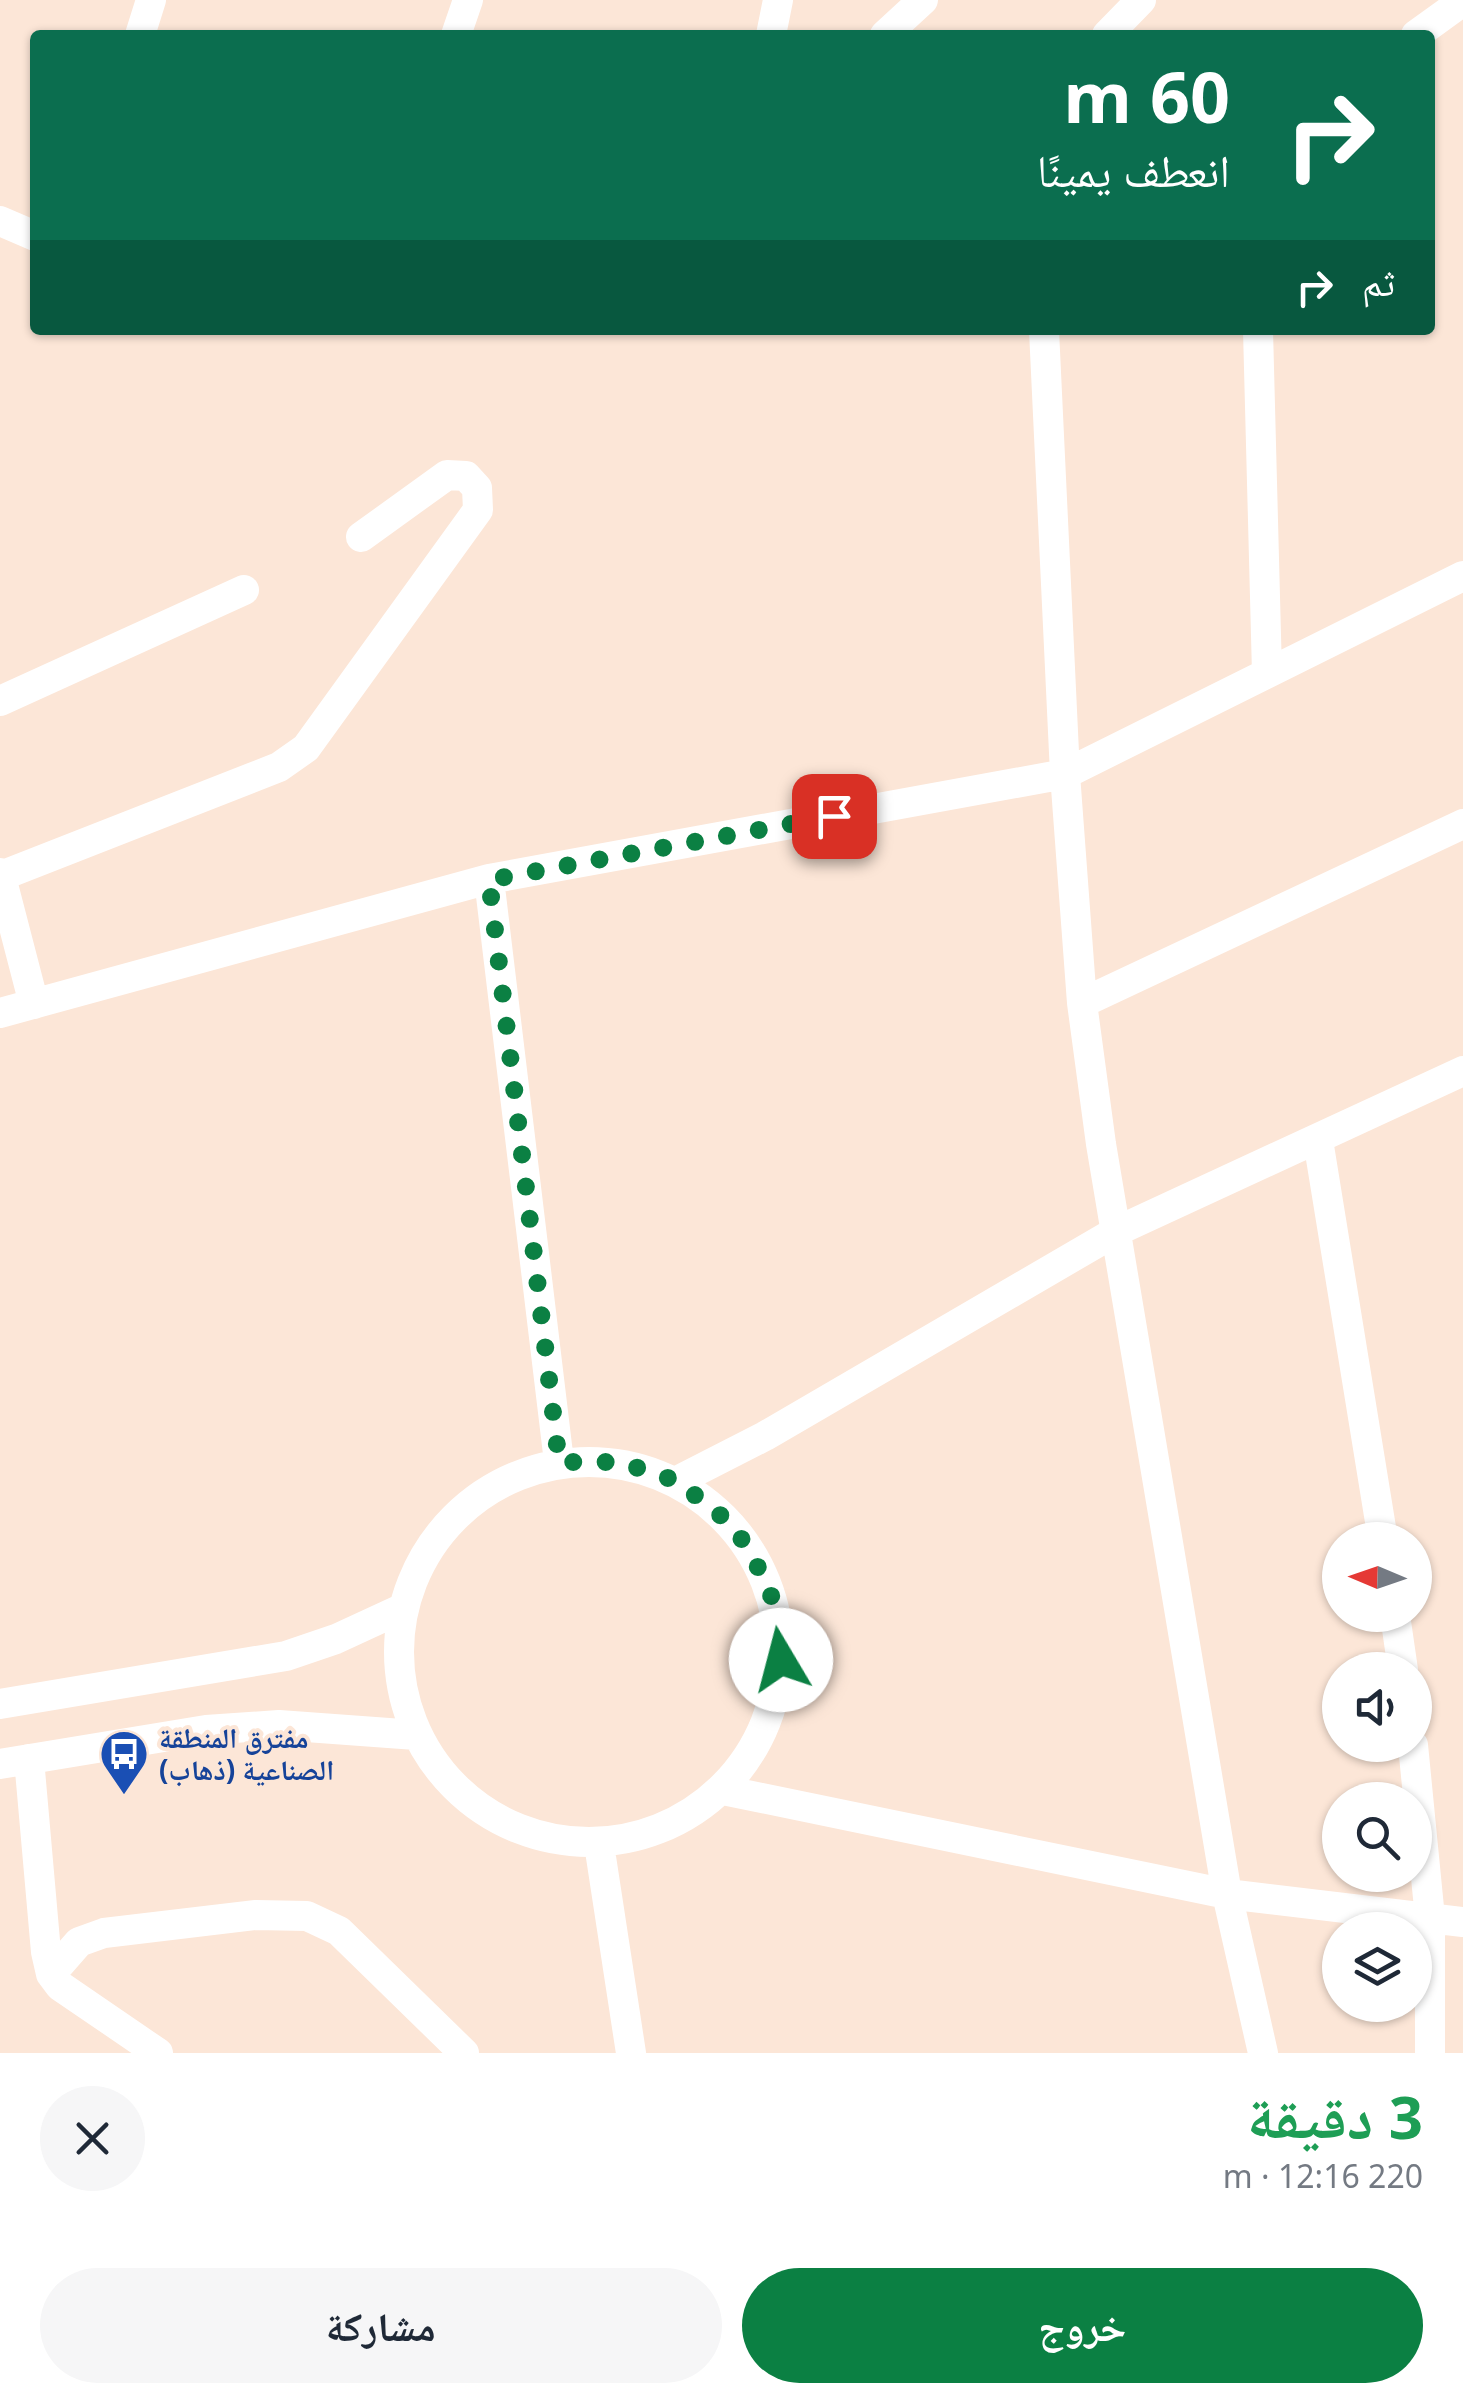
<!DOCTYPE html>
<html lang="ar">
<head>
<meta charset="utf-8">
<style>
	body { margin:0; font-family:"Noto Sans","Noto Naskh Arabic",sans-serif; background:#f6f6f7; color:#1f2937; direction:rtl; height:100vh; display:flex; flex-direction:column; font-size:38px; white-space:nowrap }
	* { box-sizing:border-box; margin:0 }
	p { font-size:32px; color:#747a83 }
	.icon { flex:none; width:55px; height:55px; fill:none; stroke:currentColor; stroke-width:2; stroke-linecap:round; stroke-linejoin:round }
	.map { position:relative; height:2053px; overflow:hidden; direction:ltr }
	.panel { display:flex; flex-direction:column; background:#fff; flex:1 }
	.panel>* { flex:none }
	.banner { position:absolute; left:30px; top:30px; width:1405px; height:305px; border-radius:10px; box-shadow:0 2px 8px #0004; direction:rtl; background:#0b6e4f; color:#fff; overflow:hidden }
	.needle { width:65px; rotate:272deg }
	.buttons { position:absolute; left:1322px; top:1522px; display:grid; gap:20px }
	.buttons a { display:grid; place-items:center; width:110px; height:110px; border-radius:50%; background:#fff; box-shadow:0 2px 8px #0004; font-size:50px }
	.pin { position:absolute; display:grid; place-items:center; width:85px; height:85px; color:#fff; margin:-42px; border-radius:20px; box-shadow:0 5px 15px #0006 }
	.me { position:absolute; width:110px; margin:-55px; rotate:352deg; stroke-linejoin:round; filter:drop-shadow(0 0 8px #0008) }
	.turn { display:flex; align-items:center; gap:35px; height:210px; padding:0 40px; font-size:45px }
	.turn .icon { width:130px; height:130px; stroke-width:2.5 }
	.turn b { display:block; font-size:70px; line-height:85px }
	.then { display:flex; align-items:center; height:95px; padding:0 40px; background:#0003; gap:20px; font-size:38px }
	.round { display:grid; place-items:center; flex:none; width:105px; height:105px; border-radius:52px; background:#f6f6f7 }
	.head { display:flex; align-items:center; justify-content:space-between; height:170px; padding:0 40px }
	h1 { font-size:60px; font-weight:700; line-height:75px; color:#1e9e55 }
	.button { display:flex; gap:20px; margin-top:auto; padding:20px 40px }
	.button a { flex:1; height:115px; border-radius:60px; background:#0b8043; color:#fff; font-size:40px; font-weight:700; line-height:115px; text-align:center }
	.button a+a { background:#f6f6f7; color:#1f2937 }
	.map>svg:first-child { display:block }
	.lines { fill:none; stroke-linecap:round; stroke-linejoin:round }
	.street { stroke:#fff; stroke-width:30 }
	.route { stroke:#0b8043; stroke-width:18; stroke-dasharray:0 32.4 }
	.labels { text-anchor:middle; stroke-width:8; stroke-linejoin:round; paint-order:stroke }
	.transit-label { font-size:28px; font-weight:bold; fill:#164399; stroke:#fce6d7; text-anchor:start }
</style>
</head>
<body>
<div class="map">
<svg width="1463" height="2053" viewBox="0 0 1463 2053">
	<rect width="100%" height="100%" fill="#fce6d7"/>
	<g class="lines">
		<path class="street" d="M140,35L151,0
			M456,35L468,0
			M771,35L778,0
			M885,35L923,0
			M1107,35L1141,0
			M1416,35L1463,1
			M0,221L35,236
			M1044,330L1065,774L1082,1003L1101,1144L1227,1894L1263,2053
			M1258,330L1267,673
			M0,701L244,590
			M0,873L34,1004
			M1,876L279,767L306,748L478,510L477,488L466,476L447,475L361,537
			M489,879L559,1462
			M1082,1003L1463,824
			M0,1013L489,879L1065,774L1463,576
			M1318,1140L1383,1540
			M399 1652a190 190 0 1 1 380 0a190 190 0 1 1-380 0Z
			M677,1481L765,1436L1117,1231L1463,1071
			M1395,1615L1403,1670
			M0,1704L286,1656L336,1639L401,1609
			M1413,1745L1430,1918V2053
			M29,1759L46,1952L51,1974L60,1986L158,2053
			M0,1764L206,1730L279,1725L416,1735
			M723,1790L1227,1894L1463,1922
			M599,1844L631,2053
			M51,1974L79,1942L104,1933L256,1915L307,1916L339,1931L464,2053"/>
	</g>
	<g class="lines">
		<path class="route" d="M781,1660L770,1588L734,1526L677,1481L620,1462H559L489,880L834,816"/>
	</g>
	<defs>
		<g id="bus-pin" transform="scale(2.5)"><path d="M0 17L-7.5 6A9.5 9.5 0 1 1 7.5 6Z" fill="#1a4fb4" stroke="#fce6d7"/><path d="M-5-6H5V4H4V6H2V4H-2V6H-4V4H-5ZM-3.5-4V0h7V-4ZM-3.5 1.2v1.5H-2V1.2ZM2 1.2v1.5H3.5V1.2Z" fill="#fff"/></g>
	</defs>
	<g fill-rule="evenodd">
		<use href="#bus-pin" x="124" y="1754"/>
	</g>
	<g class="labels">
		<g class="transit-label">
			<text x="159" y="1748">مفترق المنطقة<tspan x="159" dy="32">الصناعية (ذهاب)</tspan></text>
		</g>
	</g>
</svg>
<div class="buttons">
<a><svg class="needle" viewBox="-14 -14 28 28"><path d="M0-13l5 13h-10z" fill="#e53935"/><path d="M0 13l5-13h-10z" fill="#747a83"/></svg></a>
<a><svg class="icon" aria-label="sound" viewBox="0 0 24 24"><path d="M4 9h4l5-4v14l-5-4H4zM17 9q2 3 0 6"/></svg></a>
<a><svg class="icon" aria-label="search" viewBox="0 0 24 24"><circle cx="10" cy="10" r="6"/><path d="M15 15l6 6"/></svg></a>
<a><svg class="icon" aria-label="layers" viewBox="0 0 24 24"><path d="M12 4l9 5-9 5-9-5zM3 14l9 5 9-5"/></svg></a>
</div>
<div class="pin" style="left:834px;top:816px;background:#d93025"><svg class="icon" aria-label="arrive" viewBox="0 0 24 24"><path d="M6 21V4h12l-3 4 3 4H6"/></svg></div>
<svg class="me" style="left:781px;top:1660px" viewBox="-20 -20 40 40"><circle r="19" fill="#fff"/><path d="M0-13L10 11 0 6-10 11z" fill="#0b8043"/></svg>
<div class="banner">
<div class="turn"><svg class="icon" aria-label="right" viewBox="0 0 24 24"><path d="M7 20v-9h11M14 6l5 5-5 5"/></svg><div><b>60 m</b>انعطف يمينًا</div></div>
<div class="then">ثم<svg class="icon" aria-label="right" viewBox="0 0 24 24"><path d="M7 20v-9h11M14 6l5 5-5 5"/></svg></div>
</div>
</div>
<section class="panel">
<div class="head"><div><h1>3 دقيقة</h1><p>220 m · 12:16</p></div><a class="round"><svg class="icon" aria-label="close" viewBox="0 0 24 24"><path d="M6 6l12 12M18 6L6 18"/></svg></a></div>
<div class="button"><a>خروج</a><a>مشاركة</a></div>
</section>
</body>
</html>
